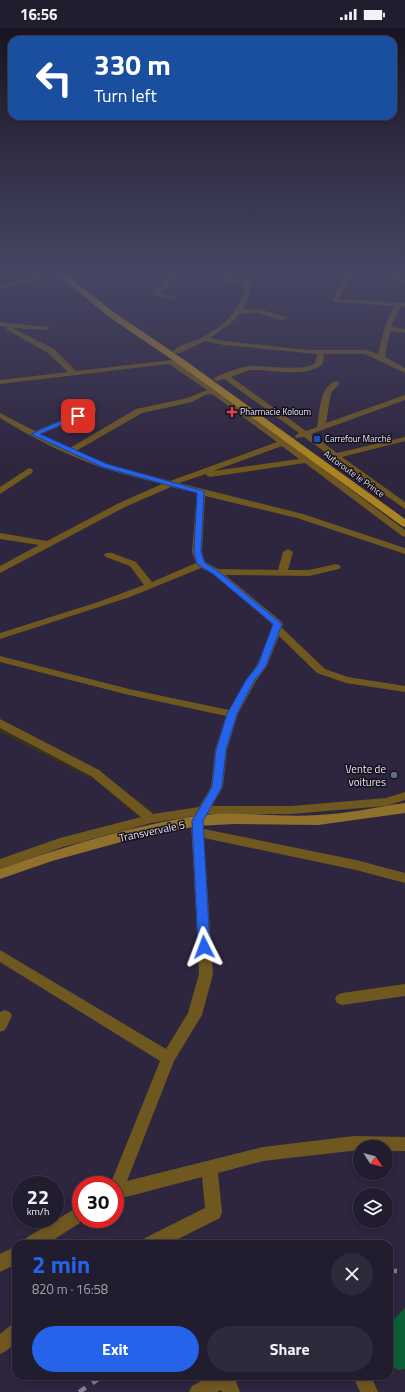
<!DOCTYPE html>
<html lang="en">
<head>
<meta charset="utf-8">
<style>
	body { margin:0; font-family:"Titillium Web",sans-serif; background:#2e293b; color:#f1f3f6; height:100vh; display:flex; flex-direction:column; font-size:15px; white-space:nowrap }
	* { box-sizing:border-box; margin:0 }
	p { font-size:13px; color:#a2a1aa }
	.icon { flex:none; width:22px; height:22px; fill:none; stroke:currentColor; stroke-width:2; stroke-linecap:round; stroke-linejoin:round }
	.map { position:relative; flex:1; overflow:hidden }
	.drawer { position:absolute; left:12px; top:1212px; width:381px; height:140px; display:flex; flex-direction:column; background:#221c2f; border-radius:12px; box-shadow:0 2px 6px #0003,0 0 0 1px #3f3a4b }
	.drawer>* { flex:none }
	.guide { position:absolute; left:8px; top:8px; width:389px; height:84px; border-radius:12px; box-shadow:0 2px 6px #0003,0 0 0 1px #3f3a4b; background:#1a4fa0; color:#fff; overflow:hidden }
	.needle { width:26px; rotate:126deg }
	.buttons { position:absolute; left:353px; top:1112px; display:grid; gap:8px }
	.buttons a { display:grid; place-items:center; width:40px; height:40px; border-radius:50%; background:#221c2f; box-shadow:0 2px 6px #0003,0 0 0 1px #3f3a4b; font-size:20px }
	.speed { position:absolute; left:12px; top:1148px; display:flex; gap:8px; font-size:20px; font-weight:700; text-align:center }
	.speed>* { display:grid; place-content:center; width:52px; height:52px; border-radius:50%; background:#221c2f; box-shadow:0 2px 6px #0003,0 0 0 1px #3f3a4b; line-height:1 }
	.speed small { font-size:10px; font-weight:400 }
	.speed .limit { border:6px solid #d22; background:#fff; color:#111 }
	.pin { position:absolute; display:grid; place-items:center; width:34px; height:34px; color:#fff; margin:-17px; border-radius:8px; box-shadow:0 2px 6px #0006 }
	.me { position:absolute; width:44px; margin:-22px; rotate:357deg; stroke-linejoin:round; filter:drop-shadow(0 0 3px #0008) }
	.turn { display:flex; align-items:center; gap:14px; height:84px; padding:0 20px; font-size:18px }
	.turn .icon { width:52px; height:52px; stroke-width:2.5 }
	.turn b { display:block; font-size:28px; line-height:34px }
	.round { display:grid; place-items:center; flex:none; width:42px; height:42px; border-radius:21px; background:#2e293b }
	.overview { display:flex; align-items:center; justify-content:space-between; height:68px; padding:0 20px }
	h1 { font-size:24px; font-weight:700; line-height:30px; color:#2563eb }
	.button { display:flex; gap:8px; margin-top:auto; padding:8px 20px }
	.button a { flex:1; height:46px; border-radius:24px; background:#2563eb; color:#fff; font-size:16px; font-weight:700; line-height:46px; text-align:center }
	.button a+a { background:#2e293b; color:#f1f3f6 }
	.status { display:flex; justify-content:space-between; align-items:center; height:28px; padding:0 20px; background:#221c2f; direction:ltr }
	.status svg { height:11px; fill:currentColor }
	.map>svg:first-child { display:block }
	.commercial { fill:#393120 }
	.green { fill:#0c6035 }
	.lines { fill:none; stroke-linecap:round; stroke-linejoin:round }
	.minor { fill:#6f5720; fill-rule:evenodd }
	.secondary { fill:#8f712b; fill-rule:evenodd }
	.primary { fill:#ab8422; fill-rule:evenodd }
	.rail { stroke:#857e94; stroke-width:4.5; stroke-dasharray:8 8; stroke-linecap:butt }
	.route { fill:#2563eb; stroke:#184099 }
	.health-dot { fill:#e0444e; stroke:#14111c; stroke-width:1.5 }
	.transit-dot { fill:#1a4fb4; stroke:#14111c; stroke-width:1.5 }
	.service-dot { fill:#5c6f8a; stroke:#14111c; stroke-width:1.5 }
	.labels { text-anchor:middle; stroke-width:3; stroke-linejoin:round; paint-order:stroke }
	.far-poi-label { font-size:9px; fill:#eae5f6; stroke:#14111c; text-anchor:start }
	.far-street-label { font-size:9px; fill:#eae5f6; stroke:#14111c }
	.poi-label { font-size:11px; fill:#eae5f6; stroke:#14111c; text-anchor:end }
	.street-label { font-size:11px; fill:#eae5f6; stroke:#14111c }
</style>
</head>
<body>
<div class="status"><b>16:56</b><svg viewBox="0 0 49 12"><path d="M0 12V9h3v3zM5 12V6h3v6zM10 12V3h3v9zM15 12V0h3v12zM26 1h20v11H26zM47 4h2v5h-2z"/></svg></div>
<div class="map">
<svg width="405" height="1364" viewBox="0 0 405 1364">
	<rect width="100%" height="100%" fill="#2e253f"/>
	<path class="commercial" d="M0,693L98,745L154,783L139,790L92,749L85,748L0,704Z"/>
	<path class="green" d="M405,1280V1341L399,1342L389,1338V1305L392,1293Z"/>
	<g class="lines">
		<path class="minor" d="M109,244H116L108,250H104V248Z
			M168,244H174L170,257L159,265L175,269V271L173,272L151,266L165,255Z
			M224,244H230L229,250L248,252L251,254L248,272L243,282L260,281L289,290C281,296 268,287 259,285C253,284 246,286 240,286L230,296L210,310L224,313L309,322H366L378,326L384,301L394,278L333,274L332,273L346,244H352L339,271L405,275V279H400L391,299L405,301V305L390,303L385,329L405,340V345L365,326H324L323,335C310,351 270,341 252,342C245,343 237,347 231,349L306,403L317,399C320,384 319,359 336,353L340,355L331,365L326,395L405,367V372L311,406L337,425L405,409V413L342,429L405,474V481L334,431H327L326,429L329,427L304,409L296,410L295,408L299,405L224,351L217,353L213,351C218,347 243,338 251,338C263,337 308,344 315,335C316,333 317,329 317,326L224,317L205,313L180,325H174L173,323C180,316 190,315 199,311C221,300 243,282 245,256L223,253Z
			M353,244H368L405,250V254Z
			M61,245L63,246V248L25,254L0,261V257L24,250Z
			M0,294L48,299L49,300L46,302L13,300L54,321L76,343L181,331V335H178L284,412L294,410V414L289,416L308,430H315L316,432L314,434L405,502V509L402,508L305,435L210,449L207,448L206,446L179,455L303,486L405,520V526L297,490L205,468L202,524L205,534L218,541L278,542L283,524L288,521L293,524L288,542H309L336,536L339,537L341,539L339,541L309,548L225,547L282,594L283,596L282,600L325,641L348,649L405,658V664L346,655L317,645L279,608L267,638L256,653L238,686L227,722L223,759L212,778H291L386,770L405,764V772L386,778L291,786H207L203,793L204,801L356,832L405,845V855L356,842L204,810L213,946L202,987L174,1033L127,1153L263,1119L354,1108L405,1109V1123H386V1119H360V1122L263,1133L218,1145L222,1184L220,1190L168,1216H143L145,1210L205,1180L202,1149L115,1172V1157H110L160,1033L0,934V922L166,1021L188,985L199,946L191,793L194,788L151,795L63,819L0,841V831L60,810L141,789L91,748L0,700V691L99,742L153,786L199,779L211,759L215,722L226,688L129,667L0,634V628L129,661L229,682L246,652L257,637L273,597L213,546L201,540L130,569L0,611V605L98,574L144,557L130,538L106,529L104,527L106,525H112L136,534L152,554L196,535L192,524L197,465L171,459L125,479L0,545V538L39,517L0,511V505L47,513L119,475L162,456C142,451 122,446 103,440C68,428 31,409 0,390V385L35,403L90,380H96V384L41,406L70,420L136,381L187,370L207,362L169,336L0,356V352L68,344L48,325L7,302V299L0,298ZM212,366L277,414L170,453L108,436L76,423L142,385L192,374L205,367ZM282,418L299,431L213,443Z
			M29,440L32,441L33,443L32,445L0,466V459Z
			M405,956V968L342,977L337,975L335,971L337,967L342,965Z
			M5,982L10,984L12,988L5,1002L0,1004V984Z
			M81,1177V1191H86L47,1216H24L26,1210Z
			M16,1218V1236L0,1244V1226Z
			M16,1295V1315L6,1323L0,1326V1306L10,1298Z
			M210,1348H238L236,1354L240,1364H222L221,1362L217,1364H189L192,1358Z
			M353,1348H371L378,1364H360Z"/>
		<path class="secondary" d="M405,775V785L318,797L234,796L197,798L121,814L52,833L0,851V841C63,819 131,798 196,788C236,782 278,790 318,787C347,786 376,779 405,775Z"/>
		<path class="primary" d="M55,244H62L115,285L183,331L405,491V499L402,498L177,335L109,289Z"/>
		<path class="rail" d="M389,1243H405
			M79,1364L103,1348"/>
	</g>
	<linearGradient id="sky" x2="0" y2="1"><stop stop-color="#191423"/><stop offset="0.56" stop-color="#464663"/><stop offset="1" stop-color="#464663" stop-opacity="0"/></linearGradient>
	<rect width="405" height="435" fill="url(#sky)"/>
	<path class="route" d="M76,386L82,388L40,406L107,436L204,463L201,524L205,535L218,543L282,596L266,638L254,653L237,686L226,722L222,759L203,793L210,919L208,923L204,924L200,923L198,919L192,793L212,759L216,722L227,686L246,652L258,637L273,596L213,546L197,536L194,524L197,465L102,439L31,406Z"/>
	<path class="health-dot" d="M230 378h4v4h4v4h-4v4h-4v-4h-4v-4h4z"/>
	<rect class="transit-dot" x="313" y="407" width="8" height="8" rx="2"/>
	<circle class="service-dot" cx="394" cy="747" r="4"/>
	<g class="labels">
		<g class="far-poi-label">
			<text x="240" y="387">Pharmacie Koloum</text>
			<text x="325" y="414">Carrefour Marché</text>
		</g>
		<g class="far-street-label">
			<text transform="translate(354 446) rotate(36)" y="3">Autoroute le Prince</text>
		</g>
		<g class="poi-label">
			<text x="386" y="745">Vente de<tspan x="386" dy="13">voitures</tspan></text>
		</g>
		<g class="street-label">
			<text transform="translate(152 803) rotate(-12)" y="4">Transvervale 5</text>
		</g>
	</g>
</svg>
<div class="buttons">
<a><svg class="needle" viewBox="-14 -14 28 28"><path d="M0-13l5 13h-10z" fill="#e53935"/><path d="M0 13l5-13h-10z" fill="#a2a1aa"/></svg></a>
<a><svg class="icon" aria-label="layers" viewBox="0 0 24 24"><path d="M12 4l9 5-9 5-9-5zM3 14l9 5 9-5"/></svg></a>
</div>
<div class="speed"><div>22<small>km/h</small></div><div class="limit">30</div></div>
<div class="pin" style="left:78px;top:388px;background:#d93025"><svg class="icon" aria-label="arrive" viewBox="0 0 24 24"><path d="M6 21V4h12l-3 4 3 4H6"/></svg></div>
<svg class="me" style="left:204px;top:919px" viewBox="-20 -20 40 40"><path d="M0-17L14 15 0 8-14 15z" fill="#2563eb" stroke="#fff" stroke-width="4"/></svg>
<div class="guide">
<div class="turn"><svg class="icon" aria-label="left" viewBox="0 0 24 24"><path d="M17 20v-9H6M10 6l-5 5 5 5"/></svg><div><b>330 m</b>Turn left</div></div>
</div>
<section class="drawer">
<div class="overview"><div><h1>2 min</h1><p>820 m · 16:58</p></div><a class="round"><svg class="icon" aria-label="close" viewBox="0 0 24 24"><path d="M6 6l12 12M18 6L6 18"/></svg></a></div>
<div class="button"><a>Exit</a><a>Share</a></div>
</section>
</div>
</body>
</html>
